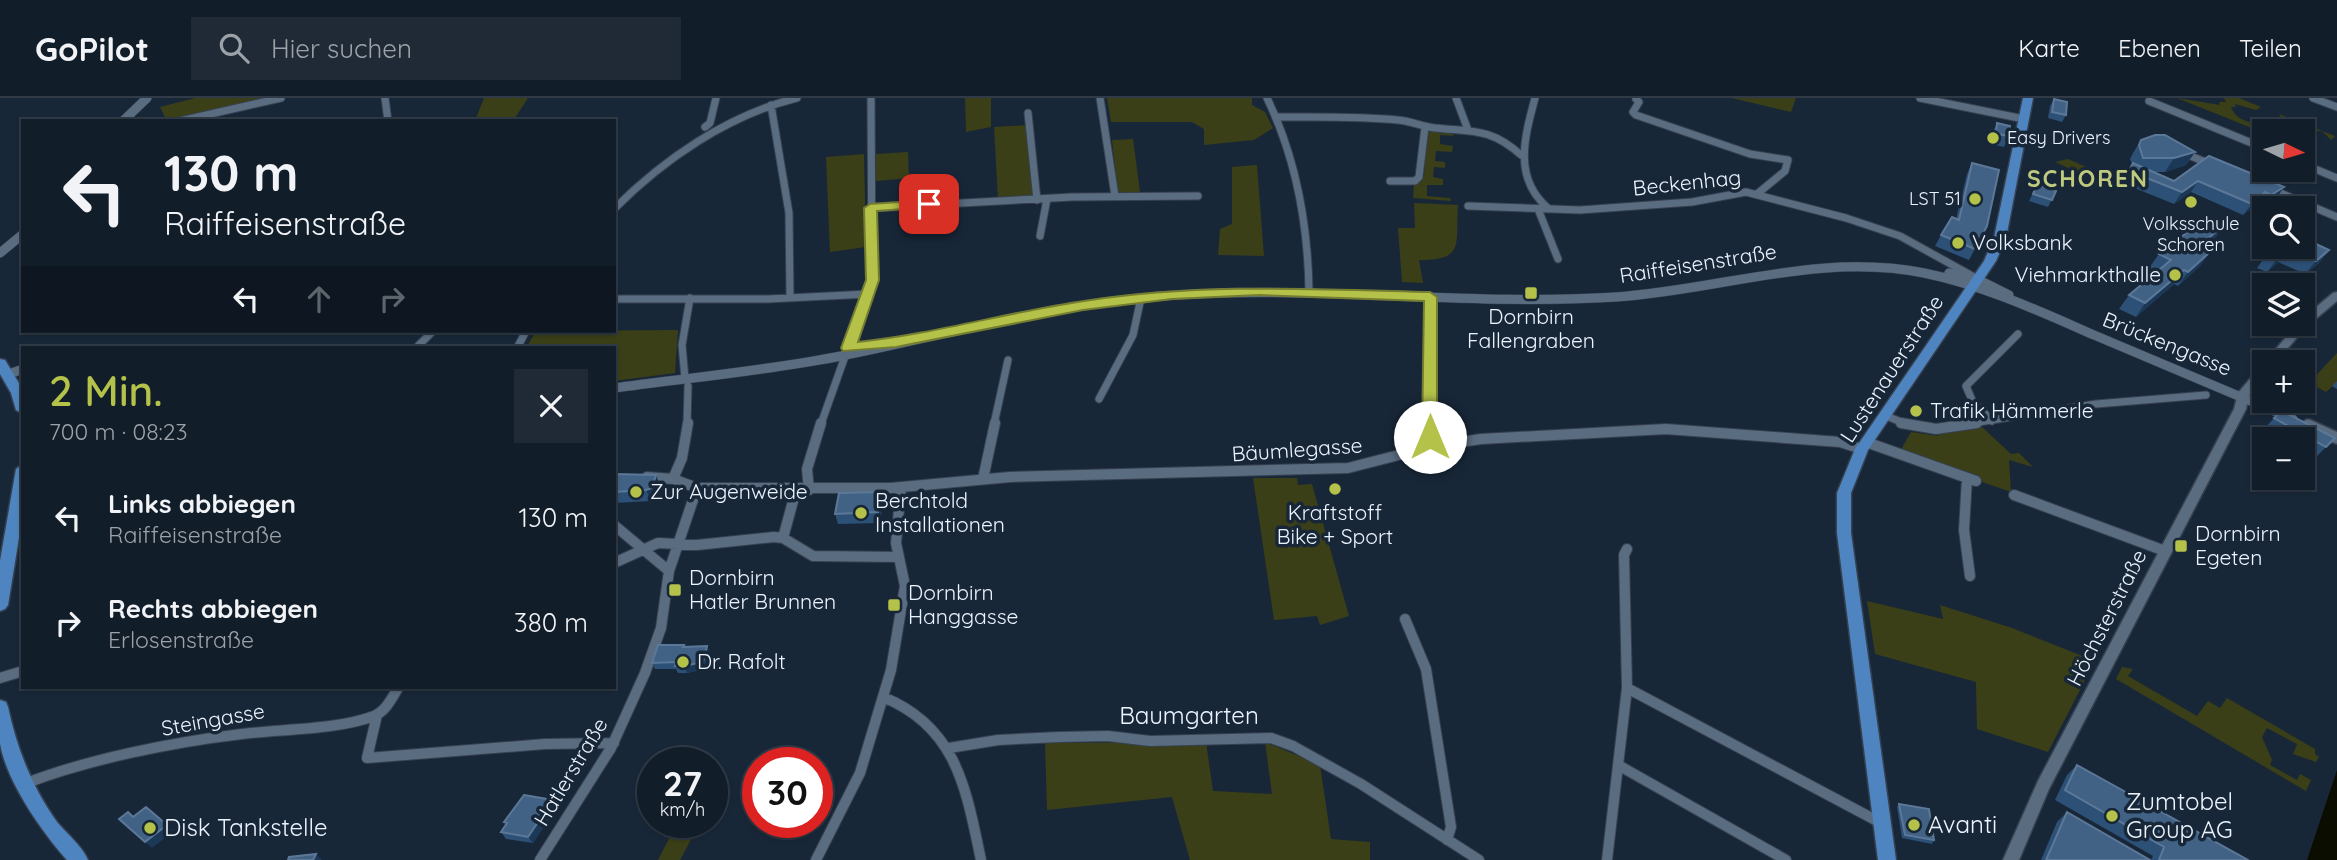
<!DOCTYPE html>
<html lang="de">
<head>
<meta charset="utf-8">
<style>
	body { margin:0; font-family:Quicksand,sans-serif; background:#1f2a36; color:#f1f3f6; height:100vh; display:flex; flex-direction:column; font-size:26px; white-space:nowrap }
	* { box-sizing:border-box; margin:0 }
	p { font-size:23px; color:#9ca2a8 }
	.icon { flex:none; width:38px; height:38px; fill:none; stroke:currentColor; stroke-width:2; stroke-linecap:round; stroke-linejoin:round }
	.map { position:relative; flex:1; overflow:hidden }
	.details { position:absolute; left:21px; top:248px; width:595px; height:343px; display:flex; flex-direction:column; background:#121d2a; border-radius:0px; box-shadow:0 2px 5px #0004,0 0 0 2px #313b47 }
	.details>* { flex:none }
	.banner { position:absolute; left:21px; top:21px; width:595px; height:214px; border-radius:0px; box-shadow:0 2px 5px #0004,0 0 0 2px #313b47; background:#121d2a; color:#f1f3f6; overflow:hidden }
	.needle { width:46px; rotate:95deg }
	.controls { position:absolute; left:2252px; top:21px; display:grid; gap:14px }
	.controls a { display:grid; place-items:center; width:63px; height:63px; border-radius:0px; background:#121d2a; box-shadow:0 2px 5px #0004,0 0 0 2px #313b47; font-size:35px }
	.speed { position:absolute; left:637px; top:649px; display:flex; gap:14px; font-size:35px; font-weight:700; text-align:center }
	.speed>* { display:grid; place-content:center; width:91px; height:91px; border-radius:50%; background:#121d2a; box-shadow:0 2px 5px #0004,0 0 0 2px #313b47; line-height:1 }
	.speed small { font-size:18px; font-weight:400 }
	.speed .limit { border:10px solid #d22; background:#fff; color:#111 }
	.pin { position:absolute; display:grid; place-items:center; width:60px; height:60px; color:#fff; margin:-30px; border-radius:14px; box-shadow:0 4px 10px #0006 }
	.me { position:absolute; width:77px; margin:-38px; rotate:0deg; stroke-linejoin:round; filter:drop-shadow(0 0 5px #0008) }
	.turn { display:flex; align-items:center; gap:24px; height:147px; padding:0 28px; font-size:32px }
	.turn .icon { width:91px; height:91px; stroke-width:2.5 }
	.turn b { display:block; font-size:49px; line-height:60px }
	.lanes { display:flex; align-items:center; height:66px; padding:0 28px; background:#0003; justify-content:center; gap:35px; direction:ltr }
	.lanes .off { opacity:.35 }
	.round { display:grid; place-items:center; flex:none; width:74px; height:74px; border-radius:0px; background:#1f2a36 }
	.overview { display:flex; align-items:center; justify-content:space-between; height:119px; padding:0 28px }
	h1 { font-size:42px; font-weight:600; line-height:52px; color:#b4c24a }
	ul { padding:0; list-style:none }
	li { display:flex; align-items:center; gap:21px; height:105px; padding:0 28px }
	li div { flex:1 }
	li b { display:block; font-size:26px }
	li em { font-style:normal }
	header { display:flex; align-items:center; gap:42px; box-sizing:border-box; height:98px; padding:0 35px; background:#121d2a; border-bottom:2px solid #313b47 }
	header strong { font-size:33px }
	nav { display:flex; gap:38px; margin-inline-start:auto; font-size:24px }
	.search { width:490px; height:63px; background:#1f2a36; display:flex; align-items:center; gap:18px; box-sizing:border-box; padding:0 24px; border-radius:0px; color:#9ca2a8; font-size:26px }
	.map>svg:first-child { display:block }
	.green { fill:#3a3f18 }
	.water { fill:#0b0d00 }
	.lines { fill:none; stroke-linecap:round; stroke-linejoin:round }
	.minor-far1-casing { stroke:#364150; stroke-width:9 }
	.minor-casing { stroke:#364150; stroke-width:12 }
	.tertiary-far1-casing { stroke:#364150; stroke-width:10 }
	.tertiary-casing { stroke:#364150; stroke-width:14 }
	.secondary-casing { stroke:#364150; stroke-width:3 }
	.primary-casing { stroke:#364150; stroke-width:3 }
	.minor-far1 { stroke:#5a6c80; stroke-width:7 }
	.minor { stroke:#5a6c80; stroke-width:10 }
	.tertiary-far1 { stroke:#5a6c80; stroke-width:9 }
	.tertiary { stroke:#5a6c80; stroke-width:11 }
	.secondary { fill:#5a6c80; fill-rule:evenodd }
	.primary { fill:#4e85c0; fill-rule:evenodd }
	.wall { fill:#2d5076 }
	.shaded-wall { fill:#1c3857 }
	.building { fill:#426285; stroke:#5c7898; stroke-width:2 }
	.route { fill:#b4c24a; stroke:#757e30; stroke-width:2 }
	.poi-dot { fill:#b4c24a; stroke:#182738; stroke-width:2.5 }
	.labels { text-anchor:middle; stroke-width:7; stroke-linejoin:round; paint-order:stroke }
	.far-poi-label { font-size:18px; fill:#ebf3fd; stroke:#182738; text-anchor:start }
	.street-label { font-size:21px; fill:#ebf3fd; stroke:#182738 }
	.poi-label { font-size:21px; fill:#ebf3fd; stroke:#182738; text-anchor:start }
	.far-district-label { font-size:23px; font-weight:bold; letter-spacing:2px; fill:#bfca7e; stroke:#182738 }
	.near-street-label { font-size:24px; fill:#ebf3fd; stroke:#182738 }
	.near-poi-label { font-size:24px; fill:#ebf3fd; stroke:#182738; text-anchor:start }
</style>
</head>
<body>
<header>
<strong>GoPilot</strong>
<div class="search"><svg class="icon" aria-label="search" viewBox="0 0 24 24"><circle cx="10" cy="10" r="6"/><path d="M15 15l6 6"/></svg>Hier suchen</div>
<nav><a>Karte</a><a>Ebenen</a><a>Teilen</a></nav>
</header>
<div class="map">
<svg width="2337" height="762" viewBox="0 0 2337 762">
	<rect width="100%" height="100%" fill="#182738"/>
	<path class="green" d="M195,0H267L167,23L160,9Z
		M484,0H528L513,23H475Z
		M965,0H991V29L966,34Z
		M1107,0H1252V7L1265,14L1273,30L1254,42L1204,47V31L1192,24H1111Z
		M1732,0H1796L1791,14Z
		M2177,0L2220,7L2219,4H2226L2224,0H2239L2261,9L2256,12L2235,6L2236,9H2231C2238,27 2258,25 2276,27L2275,23L2283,24L2279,16L2335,38L2331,42L2322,33H2310L2291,27L2293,31H2287L2288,33L2264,35Z
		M1027,27L1033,96L1027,100L998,101L994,29Z
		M1427,32L1454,33L1453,38L1440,37V46L1453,48L1452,54L1436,53L1435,63L1445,64V70L1434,69L1433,79L1443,81V87H1427V98L1450,100L1451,103L1413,100L1414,86L1424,78Z
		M1133,41L1140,94L1118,95L1112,42Z
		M908,54L909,80L876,83V56Z
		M864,56L866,149L830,154L826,59Z
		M2068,61L2116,82L2108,88L2055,64Z
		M1257,67L1264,158L1218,157L1220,131L1232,126V69Z
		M1414,105L1458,107C1455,146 1466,162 1419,162L1423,185L1402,184L1398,130H1415Z
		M678,232L675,275L614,283V250H526L536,233Z
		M2337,255V284L2326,294L2309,285Z
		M1982,329L2011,356L2019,355L2033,369L2009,362L2011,394L1899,355L1911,334L1939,338L1938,336Z
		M1253,380H1297L1298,387L1312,386L1349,518L1320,527L1317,518L1274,522Z
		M1867,503L1943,521L1940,507L2012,530L2095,563L2048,654L1977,631L1976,584L1875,556Z
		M2122,569L2133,571L2128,578L2197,618L2208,603L2220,610L2227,600L2315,651V656L2319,659L2316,664L2293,656L2297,646L2267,630L2262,639L2272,662L2270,667L2297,682L2300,676L2311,682L2306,693L2116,581Z
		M1206,644L1213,693L1272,696L1265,644L1320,667L1331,741L1370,744V762H1190L1172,699L1047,712L1045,645Z
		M677,725H700L680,762H658Z"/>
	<path class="water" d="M2337,672V762H2307Z"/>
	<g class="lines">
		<g class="minor-far1-casing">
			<path id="minor-far1" d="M385,0L388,23
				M1100,0L1115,98
				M1267,0C1297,62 1308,126 1309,194
				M1456,0L1468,32
				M1535,0C1524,41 1513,81 1549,111
				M1920,0L2024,21
				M2313,0L2337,9
				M1636,1L1639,4L1633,14L1636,17L1750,56L1788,62L1785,73L1757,96
				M2149,3L2264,50
				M771,7L789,115L790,198
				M1028,15L1037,102
				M1278,19C1318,19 1358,18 1398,22C1411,23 1423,29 1435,30C1473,34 1491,30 1521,57
				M180,23L281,0
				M705,29L710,25L716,0
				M2183,55L2213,67
				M2303,66L2337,80
				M1390,83H1415L1419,79L1425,29
				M2271,91L2337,119
				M1468,108L1580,112L1692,104L1746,94L1846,120L1900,138L1976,180
				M870,110L1072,99L1198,98
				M614,111C664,61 728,17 797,0
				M1538,111L1558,161
				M1040,138L1047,101
				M1430,199V326
				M614,201H768L868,196
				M416,250L433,233
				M517,250L526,233
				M685,281L682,247L690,200
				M1099,301L1133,237L1141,200
				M1884,317L1906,326
				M1992,323L1972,302L1966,288L2018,236
				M687,326L688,288
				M821,326L872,182L871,0
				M994,326L1008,262
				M1966,326L2096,306L2206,297"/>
		</g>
		<g class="minor-casing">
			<path id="minor" d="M1430,325L1434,348
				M1901,325L1936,331L1977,325
				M1866,344L1976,383
				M647,379L673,381L697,390H891L1010,379L1348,370L1434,348L1481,341L1666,331L1840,344L1862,351
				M1967,380L1964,432L1970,478
				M673,381L682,360L688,325
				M983,381L995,325
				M809,392L807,371L821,325
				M2014,397L2165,453
				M614,427L669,473
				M783,440L796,392
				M614,465L658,445L697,447L774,439L783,440L813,458L899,459
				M1405,521L1426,571L1451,729L1447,742
				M0,580L23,573
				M1627,590L1881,725
				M883,599C957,629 966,691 981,762
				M377,617L367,660L545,646L614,645
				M949,650L998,642L1059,639L1108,638L1150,643L1271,640L1293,648L1361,686L1479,762
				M1618,667L1786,762
				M24,686C88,661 174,644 242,636C282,631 337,632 374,618C386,613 392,600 398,590
				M540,762L611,650L645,575L661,530L669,473L697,390
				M816,762L860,675L891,572L905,488L896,445L901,389
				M1607,762L1627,590L1624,457L1627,451"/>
		</g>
		<g class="tertiary-far1-casing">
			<path id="tertiary-far1" d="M123,23L147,0
				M0,155L23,136
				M1949,175L1977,181L2009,197
				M9,276L23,271
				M614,290C688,280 763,273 836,259C938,239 1038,210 1141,200C1300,184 1458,209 1616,199C1720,192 1820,154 1924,175C1983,187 2039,213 2094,237C2161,265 2227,293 2293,321"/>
		</g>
		<g class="tertiary-casing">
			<path id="tertiary" d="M2308,327L2337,340"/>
		</g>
		<g class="secondary-casing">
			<path id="secondary" d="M2337,194V203L2306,229L2276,264H2265L2297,226H2303V220L2333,195Z
				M2264,268V279L2248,299L2246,311L2049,691L2019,762H2003L2038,683L2234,311L2238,295L2260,269Z"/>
		</g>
		<g class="primary-casing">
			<path id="primary" d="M2023,0H2033L2006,140L1996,163L1868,352L1851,395V435L1896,762H1878L1837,435V395L1855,351L1984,163L1994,140Z
				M0,261L5,262L23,292V316L16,312L11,295L0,276Z
				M23,366V415L8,507L5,511L0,513V463L16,371Z
				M0,602L6,604L8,609C17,651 32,689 57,724C67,736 82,748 88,762H67C42,734 6,683 0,645C0,632 0,616 0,602Z"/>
		</g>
		<use href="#minor-far1" class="minor-far1"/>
		<use href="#minor" class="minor"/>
		<use href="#tertiary-far1" class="tertiary-far1"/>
		<use href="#tertiary" class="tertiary"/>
		<use href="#secondary" class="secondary"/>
		<use href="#primary" class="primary"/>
	</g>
	<path class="wall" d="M2054,1L2066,17L2062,24L2048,20L2050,8Z
		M1997,25L2009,38L2004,49L1991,46L1992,35Z
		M2141,42L2195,54L2186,67L2165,74H2153L2174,83L2209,58L2284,89L2276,101L2263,109L2256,106L2243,117L2191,94L2174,106L2122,85L2132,66L2130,61L2133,55Z
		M1972,65L1987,128L1969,162L1935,148L1941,137L1956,121L1967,76Z
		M2037,87L2056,93L2048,109L2029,103Z
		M2223,128L2214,142L2203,151L2210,154L2200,168L2178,188L2174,186L2136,219L2119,211L2129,197L2157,173L2149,170L2159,156Z
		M2277,149L2329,152L2319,165L2305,176L2278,164L2267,174L2257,170L2267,156Z
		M2337,283V291L2332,288Z
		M2274,320L2335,340L2316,359L2303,352V341H2284L2265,330Z
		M614,376L656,377L660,388L656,400L651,403L614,405Z
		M881,394L883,405L880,425L838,426L835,416Z
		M684,547L685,549L707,548L710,555L706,571L687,575H678L676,571H655L652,565Z
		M2077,667L2248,762H2151L2153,758L2055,702L2067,677Z
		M1899,706L1934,742L1932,746L1902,740L1897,709Z
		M557,708L533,745L506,741L501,734L506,727L504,724Z
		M2067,714L2150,762H2041L2057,724Z"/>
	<path class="shaded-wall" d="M2195,54L2186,67L2165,74L2174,60Z
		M2198,83L2191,94L2174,106L2182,94Z
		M2284,89L2276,101L2263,109L2271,97Z
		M2265,94L2256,106L2243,117L2252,106Z
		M2223,128L2214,142L2189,163L2198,149Z
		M2288,150L2278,164L2267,174L2277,161Z
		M2329,152L2319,165L2305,176L2316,163Z
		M2210,154L2200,168L2178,188L2188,174Z
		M2184,172L2174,186L2136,219L2145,205Z
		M656,377L660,388L656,400L651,403L646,392Z
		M881,394L883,405L880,425L878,414Z
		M707,548L710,555L706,571L687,575L684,568Z
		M553,702L557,708L533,745L528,739Z
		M167,727L174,733L152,750L145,744Z
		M316,756L322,762H313Z"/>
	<path class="building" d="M2054,1L2067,4L2066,17L2052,14Z
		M1997,25L2010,28L2009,38L1996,36Z
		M2155,37H2165L2195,54L2174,60H2143L2139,47L2141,42Z
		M2209,58L2284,89L2271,97L2265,94L2252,106L2198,83L2182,94L2129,73L2133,65L2174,83Z
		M1972,65L1999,72L1987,128L1975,151L1941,137L1952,119L1959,122Z
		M2037,87L2056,93L2052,102L2033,96Z
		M2206,120L2223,128L2198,149L2210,154L2188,174L2184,172L2145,205L2129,197L2171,162L2159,156Z
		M2303,140L2329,152L2316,163L2288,150L2277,161L2267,156L2277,149H2303Z
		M2282,313L2335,340L2326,349L2274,320Z
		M614,376L656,377L652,390L646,392L614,394Z
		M881,394L878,414L835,416L839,395Z
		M658,547H684L683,549L707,548L703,564L684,568H675L676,564L652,565Z
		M2077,667L2248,762H2159L2164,749L2065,692Z
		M524,697L553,702L528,739L501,734L507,725L504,724Z
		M1899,706L1929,711L1934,742L1905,737Z
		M146,709L167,727L145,744L119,721L128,714L133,719Z
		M2067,714L2150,762H2046Z
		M316,756L313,762H288L289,759Z"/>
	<path class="route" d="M929,102L936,106L934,109L877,113L879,182L858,244C934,236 1008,214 1084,203C1199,185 1314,191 1430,194L1437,199V339L1430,345L1422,339L1424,203L1259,197L1172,201L1083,212L896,249L843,253L841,250L866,182L864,110L870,106Z"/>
	<g class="poi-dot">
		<circle cx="1993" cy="40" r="7"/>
		<circle cx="1975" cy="101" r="7"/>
		<circle cx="2191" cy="104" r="7"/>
		<circle cx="1958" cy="145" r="7"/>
		<circle cx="2175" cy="177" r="7"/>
		<rect x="1524" y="188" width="14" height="14" rx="3.5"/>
		<circle cx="1916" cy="313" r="7"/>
		<circle cx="1335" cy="391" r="7"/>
		<circle cx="636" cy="394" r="7"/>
		<circle cx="861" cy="415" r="7"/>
		<rect x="2174" y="441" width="14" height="14" rx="3.5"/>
		<rect x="668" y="485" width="14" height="14" rx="3.5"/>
		<rect x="887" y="500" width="14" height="14" rx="3.5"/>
		<circle cx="683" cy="564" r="7"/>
		<circle cx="2112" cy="718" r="7"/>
		<circle cx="1914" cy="727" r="7"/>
		<circle cx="150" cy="730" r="7"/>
	</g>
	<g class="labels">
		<g class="far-poi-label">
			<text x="2007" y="46">Easy Drivers</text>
			<text x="1961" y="107" text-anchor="end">LST 51</text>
			<text x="2191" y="132" text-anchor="middle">Volksschule<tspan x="2191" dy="21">Schoren</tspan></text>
		</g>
		<g class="street-label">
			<text transform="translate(1687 85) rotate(-6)" y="7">Beckenhag</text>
			<text transform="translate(1698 166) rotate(-9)" y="7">Raiffeisenstraße</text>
			<text transform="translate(2167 246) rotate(22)" y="7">Brückengasse</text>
			<text transform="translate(1892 271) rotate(-57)" y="7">Lustenauerstraße</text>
			<text transform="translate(1297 352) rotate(-4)" y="7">Bäumlegasse</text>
			<text transform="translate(2107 520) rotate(-63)" y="7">Höchsterstraße</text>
			<text transform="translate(213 622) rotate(-10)" y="7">Steingasse</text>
			<text transform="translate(571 674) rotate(-59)" y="7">Hatlerstraße</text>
		</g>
		<g class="poi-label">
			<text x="1972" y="152">Volksbank</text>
			<text x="2161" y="184" text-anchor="end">Viehmarkthalle</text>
			<text x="1531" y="226" text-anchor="middle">Dornbirn<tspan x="1531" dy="24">Fallengraben</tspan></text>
			<text x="1930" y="320">Trafik Hämmerle</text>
			<text x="650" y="401">Zur Augenweide</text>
			<text x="875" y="410">Berchtold<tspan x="875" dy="24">Installationen</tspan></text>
			<text x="1335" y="422" text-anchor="middle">Kraftstoff<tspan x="1335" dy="24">Bike + Sport</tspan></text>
			<text x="2195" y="443">Dornbirn<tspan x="2195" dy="24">Egeten</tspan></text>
			<text x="689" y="487">Dornbirn<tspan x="689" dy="24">Hatler Brunnen</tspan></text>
			<text x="908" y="502">Dornbirn<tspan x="908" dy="24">Hanggasse</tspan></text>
			<text x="697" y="571">Dr. Rafolt</text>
		</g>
		<g class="far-district-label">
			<text x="2088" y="89">SCHOREN</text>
		</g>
		<g class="near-street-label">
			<text x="1189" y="626">Baumgarten</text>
		</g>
		<g class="near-poi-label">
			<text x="2126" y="712">Zumtobel<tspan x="2126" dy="28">Group AG</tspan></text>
			<text x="1928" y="735">Avanti</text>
			<text x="164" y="738">Disk Tankstelle</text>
		</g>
	</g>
</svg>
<div class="controls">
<a><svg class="needle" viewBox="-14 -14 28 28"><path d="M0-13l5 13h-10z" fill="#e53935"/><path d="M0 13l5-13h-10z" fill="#9ca2a8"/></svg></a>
<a><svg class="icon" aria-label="search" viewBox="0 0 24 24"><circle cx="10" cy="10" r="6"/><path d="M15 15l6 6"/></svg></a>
<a><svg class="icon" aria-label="layers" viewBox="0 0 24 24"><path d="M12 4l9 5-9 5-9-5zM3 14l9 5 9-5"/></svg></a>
<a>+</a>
<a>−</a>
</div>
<div class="speed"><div>27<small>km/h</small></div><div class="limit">30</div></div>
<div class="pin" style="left:929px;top:106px;background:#d93025"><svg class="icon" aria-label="arrive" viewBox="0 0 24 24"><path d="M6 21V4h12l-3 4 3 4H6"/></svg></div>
<svg class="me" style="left:1430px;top:339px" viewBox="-20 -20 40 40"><circle r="19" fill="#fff"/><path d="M0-13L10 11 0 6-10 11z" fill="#b4c24a"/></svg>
<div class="banner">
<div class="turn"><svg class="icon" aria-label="left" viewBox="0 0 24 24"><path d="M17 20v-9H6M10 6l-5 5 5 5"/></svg><div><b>130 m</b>Raiffeisenstraße</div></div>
<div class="lanes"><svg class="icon" aria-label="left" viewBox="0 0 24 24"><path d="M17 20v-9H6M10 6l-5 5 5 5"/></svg><svg class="icon off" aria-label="ahead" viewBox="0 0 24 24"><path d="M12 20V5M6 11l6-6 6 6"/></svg><svg class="icon off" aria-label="right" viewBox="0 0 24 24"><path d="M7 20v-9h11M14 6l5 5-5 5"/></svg></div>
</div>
<section class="details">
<div class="overview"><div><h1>2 Min.</h1><p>700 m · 08:23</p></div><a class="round"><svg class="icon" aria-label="close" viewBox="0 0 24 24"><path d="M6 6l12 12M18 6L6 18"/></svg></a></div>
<ul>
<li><svg class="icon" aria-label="left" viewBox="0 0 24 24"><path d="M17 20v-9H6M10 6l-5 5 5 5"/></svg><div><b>Links abbiegen</b><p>Raiffeisenstraße</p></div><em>130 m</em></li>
<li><svg class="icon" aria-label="right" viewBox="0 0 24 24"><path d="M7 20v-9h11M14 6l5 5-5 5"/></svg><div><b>Rechts abbiegen</b><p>Erlosenstraße</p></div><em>380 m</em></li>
</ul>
</section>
</div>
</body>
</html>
